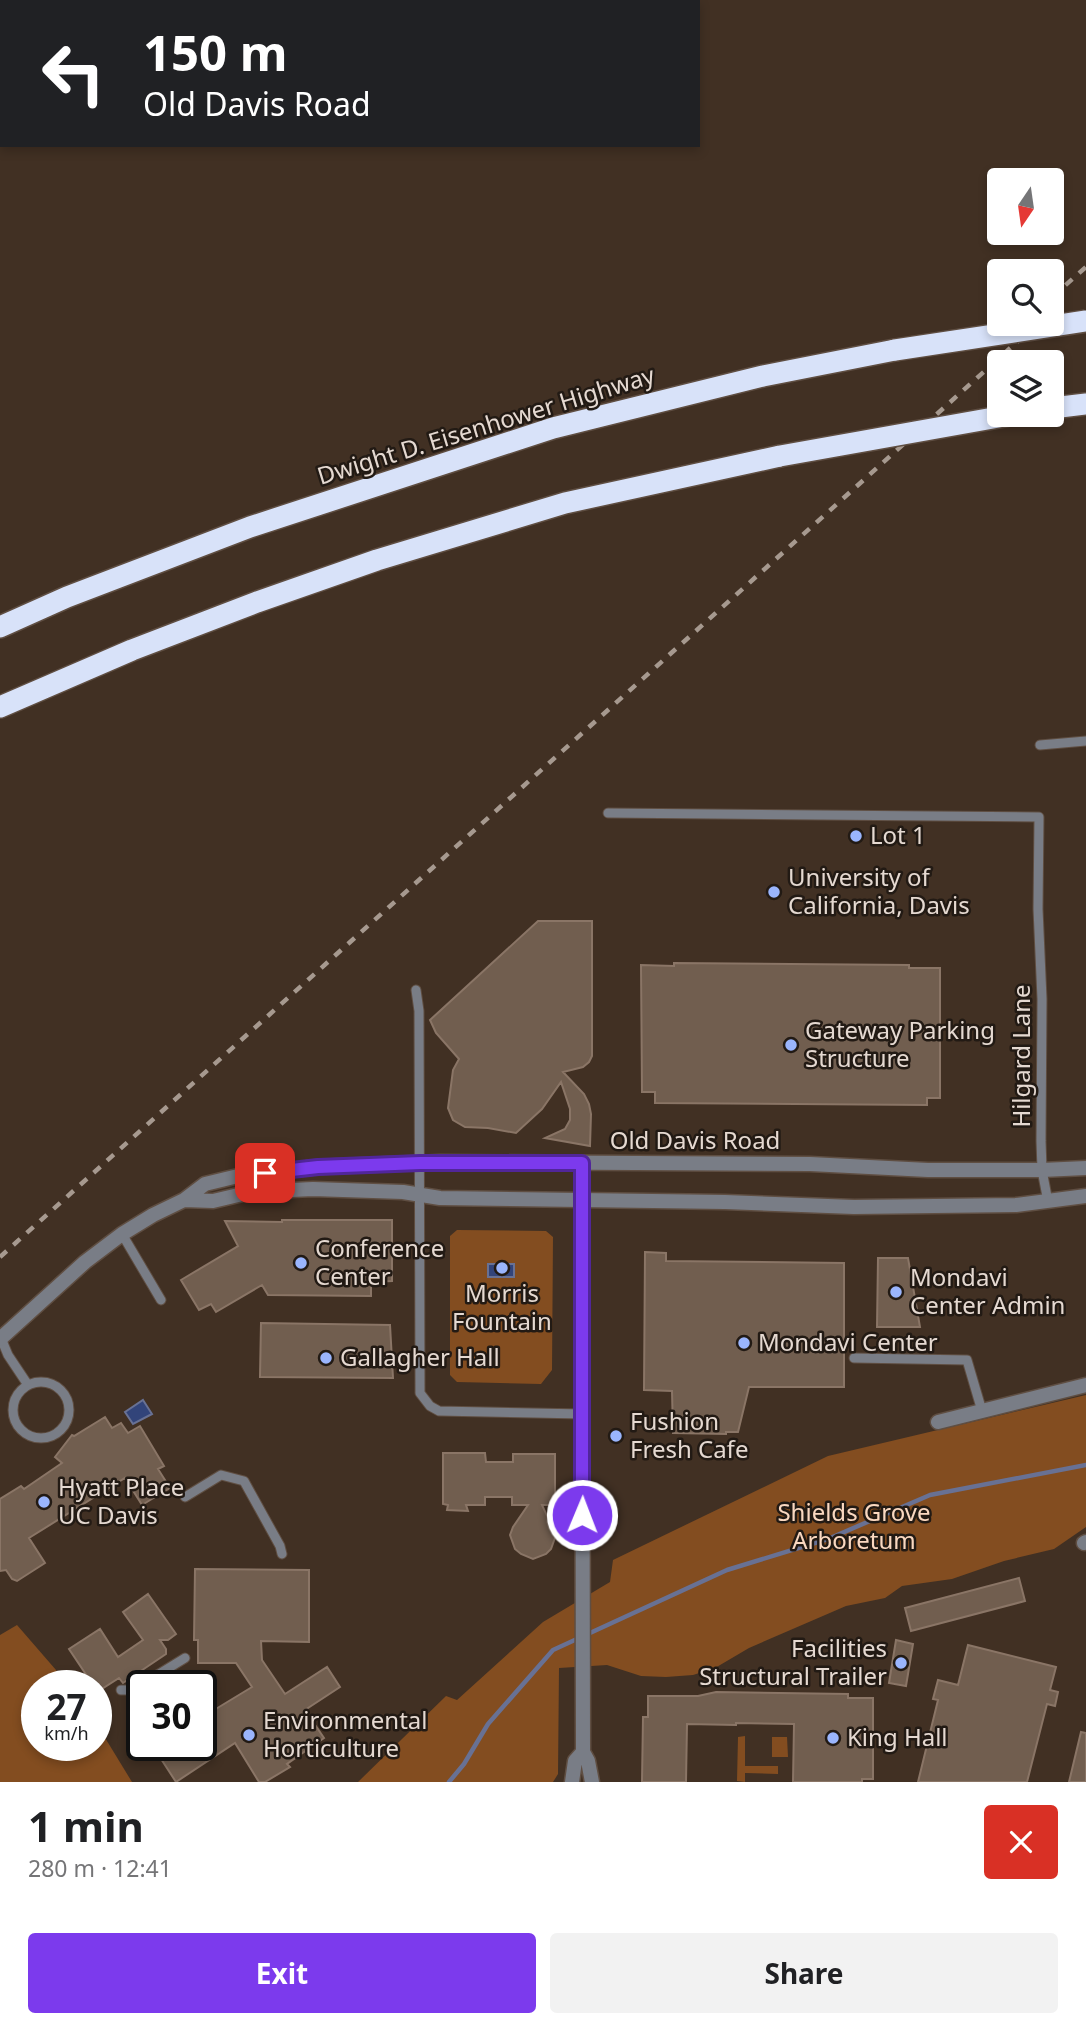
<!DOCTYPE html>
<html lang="en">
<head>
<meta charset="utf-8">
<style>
	body { margin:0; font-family:"Noto Sans",sans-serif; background:#f2f2f2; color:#202124; height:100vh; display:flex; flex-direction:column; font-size:26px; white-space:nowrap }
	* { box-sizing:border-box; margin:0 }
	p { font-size:23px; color:#757577 }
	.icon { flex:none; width:38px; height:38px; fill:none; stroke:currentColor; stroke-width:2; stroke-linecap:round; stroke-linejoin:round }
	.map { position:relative; height:1782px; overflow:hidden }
	.panel { display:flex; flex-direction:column; background:#fff; flex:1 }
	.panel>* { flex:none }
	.hud { position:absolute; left:0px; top:0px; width:700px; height:147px; box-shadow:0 4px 10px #0003; background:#202124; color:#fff; overflow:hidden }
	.needle { width:46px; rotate:193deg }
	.tools { position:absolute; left:987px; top:168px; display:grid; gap:14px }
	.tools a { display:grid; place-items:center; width:77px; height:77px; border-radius:7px; background:#fff; box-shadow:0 4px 10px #0003; font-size:35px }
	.speed { position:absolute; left:21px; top:1670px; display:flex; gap:14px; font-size:35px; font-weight:700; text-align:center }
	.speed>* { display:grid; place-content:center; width:91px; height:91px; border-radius:50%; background:#fff; box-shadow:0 4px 10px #0003; line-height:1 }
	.speed small { font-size:18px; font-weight:400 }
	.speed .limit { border:4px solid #111; border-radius:10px; background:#fff; color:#111 }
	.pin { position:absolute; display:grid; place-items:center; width:60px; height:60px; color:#fff; margin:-30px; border-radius:14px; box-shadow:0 4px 10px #0006 }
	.me { position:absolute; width:77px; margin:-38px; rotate:1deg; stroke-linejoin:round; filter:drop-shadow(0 0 5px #0008) }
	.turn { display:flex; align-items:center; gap:24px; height:147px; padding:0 28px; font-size:32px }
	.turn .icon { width:91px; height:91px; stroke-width:2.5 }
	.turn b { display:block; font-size:49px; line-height:60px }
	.round { display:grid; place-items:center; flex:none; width:74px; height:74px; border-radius:7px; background:#f2f2f2 }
	.summary { display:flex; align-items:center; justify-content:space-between; height:119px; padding:0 28px }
	h1 { font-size:42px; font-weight:700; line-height:52px }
	.cta { display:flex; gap:14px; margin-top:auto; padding:14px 28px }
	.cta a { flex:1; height:80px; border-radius:7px; background:#7c3aed; color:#fff; font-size:28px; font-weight:700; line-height:80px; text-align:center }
	.cta a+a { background:#f2f2f2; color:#202124 }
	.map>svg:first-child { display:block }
	.green { fill:#834d20 }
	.water { fill:#32447a; stroke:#687194; stroke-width:2 }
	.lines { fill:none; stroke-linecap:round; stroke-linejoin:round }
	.stream { stroke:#687194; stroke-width:4.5 }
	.building { fill:#715e4f; stroke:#8a7566; stroke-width:2 }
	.service-casing { stroke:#5f4e42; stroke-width:11 }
	.minor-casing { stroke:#5f4e42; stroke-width:17 }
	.tertiary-casing { stroke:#5f4e42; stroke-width:17 }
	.motorway-casing { stroke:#5f4e42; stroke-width:24 }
	.service { stroke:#797d86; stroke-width:9 }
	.minor { stroke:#797d86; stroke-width:14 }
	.tertiary { stroke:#797d86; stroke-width:14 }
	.motorway { stroke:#d8e2f9; stroke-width:21 }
	.rail { stroke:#a6998f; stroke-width:4.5; stroke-dasharray:9 9; stroke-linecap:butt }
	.motorway-bridge-casing { stroke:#5f4e42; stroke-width:24; stroke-linecap:butt }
	.motorway-bridge { stroke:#d8e2f9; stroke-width:21 }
	.route-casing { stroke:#51269a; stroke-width:18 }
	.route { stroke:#7c3aed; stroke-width:12 }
	.poi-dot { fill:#9ab5fd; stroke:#221a14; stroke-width:2.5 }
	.labels { text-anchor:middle; stroke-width:5; stroke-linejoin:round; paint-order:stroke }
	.street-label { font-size:24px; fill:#e5d9d1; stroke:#221a14 }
	.poi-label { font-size:24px; fill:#e5d9d1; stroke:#221a14; text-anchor:start }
	.park-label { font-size:24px; fill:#fad8c0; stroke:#221a14 }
</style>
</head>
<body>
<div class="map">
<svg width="1086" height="1782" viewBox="0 0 1086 1782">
	<rect width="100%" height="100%" fill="#413023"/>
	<path class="green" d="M457,1230L546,1231L553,1237L552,1370L541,1384L457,1382L450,1375V1236Z
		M1086,1395V1527L1054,1549L1004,1561L952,1579L902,1586L885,1598L846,1606L749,1648L715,1668L693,1675L666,1677L641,1676L607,1665L559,1668L558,1774L553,1782H358L446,1696L457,1700L543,1622L610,1582L613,1560L828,1456Z
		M17,1625L69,1685H37V1745H96V1723L132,1782H0V1635Z
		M745,1736V1766H778V1774L745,1773V1782L737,1781L738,1737Z
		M772,1737H787L788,1757H772Z"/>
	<path class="water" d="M488,1264H514V1277H488Z
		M143,1400L152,1414L133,1424L125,1412Z"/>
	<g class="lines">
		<path class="stream" d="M449,1782L464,1764L488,1724L553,1650L727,1570L828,1539L930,1495L1086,1465"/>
	</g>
	<path class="building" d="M538,921H592V1056L589,1062L583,1067L563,1072L584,1094L589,1104L591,1114L590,1146L545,1138L565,1129L570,1120V1109L561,1082L542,1109L516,1133L488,1128L465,1127L453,1120L448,1108L453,1070L459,1059L436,1033L430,1020Z
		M674,963L909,965V968H940V1098H927V1105L655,1103V1092H642L641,965L674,966Z
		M282,1220H392V1281L371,1282V1296L268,1295L262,1285L216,1312L211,1304L199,1310L181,1280L238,1246L225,1221L282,1222Z
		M645,1252L666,1253V1261L844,1263V1387H749L738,1432H726V1434L673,1433L672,1391L644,1390Z
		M878,1258H908L920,1327H877Z
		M261,1323L390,1325L393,1378L260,1377Z
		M105,1417L112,1428L121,1423L128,1433L140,1426L164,1466L158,1469L170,1488L142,1505L125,1478L29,1538L45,1563L17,1581L12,1579L6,1570L0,1571V1499L21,1486L24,1489L62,1463L55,1457L72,1435L74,1436Z
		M443,1453H485L486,1462H513V1454H555V1505H542L556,1535L551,1549L546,1554L533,1559L521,1554L515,1549L510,1535L513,1527L528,1505H512V1497H485V1505H466L468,1511L447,1510L448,1505L443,1504Z
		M195,1569L309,1570V1642L261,1641L262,1660L285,1694L327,1667L340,1687L305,1710L324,1738L287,1764L290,1767L265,1782H259L235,1743L176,1782L152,1745H201V1718L252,1687L236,1663H198V1640H194Z
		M1019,1578L1025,1601L911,1631L905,1608Z
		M148,1594L176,1634L168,1640H160L166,1649V1654L123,1683L119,1678L97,1692L96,1685H93L69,1649L100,1629L118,1657L143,1640L123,1612Z
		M896,1640L913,1644L906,1686L889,1683Z
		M968,1645L1056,1667L1050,1690L1058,1692L1055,1706L1047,1704L1027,1782H918L938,1700L933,1699L938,1680L958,1685Z
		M716,1692L848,1694V1698H873V1779H862V1782H793L794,1724L736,1723V1725L687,1724L686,1782H642L643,1717H648V1696H698Z
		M1081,1732L1086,1733V1782H1069Z"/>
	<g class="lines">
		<g class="service-casing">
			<path id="service" d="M1040,745L1086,741
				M608,813L1039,817L1038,909L1042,999L1041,1141L1042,1170L1048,1202
				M416,990L419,1011L420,1393L430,1406L439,1411L583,1414
				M122,1234L161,1300
				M1,1338L8,1355L28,1385
				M854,1358L967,1360L982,1411
				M13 1410a28 28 0 1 1 56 0a28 28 0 1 1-56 0Z
				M185,1497L221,1475L244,1481L280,1546L282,1554
				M121,1690H133L185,1658"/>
		</g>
		<g class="minor-casing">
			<path id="minor" d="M582,1163L583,1752L588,1761L592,1782
				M938,1422L1086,1385
				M1084,1543L1086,1542
				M572,1782L575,1761L583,1752"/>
		</g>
		<g class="tertiary-casing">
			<path id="tertiary" d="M184,1200L213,1201L251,1192L313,1189L403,1192L440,1198L725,1202L854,1207L1016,1205L1086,1196
				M0,1339L85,1262L122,1234L153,1215L184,1200L205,1184L238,1176L318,1167L440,1162L810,1164L928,1170H1042L1086,1168"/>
		</g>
		<g class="motorway-casing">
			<path id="motorway" d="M1052,408L1086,404
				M0,627L67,597L250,527L553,428L763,376L895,350
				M0,707L132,650L257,602L377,560L565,503L780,456"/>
		</g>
		<use href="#service" class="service"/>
		<use href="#minor" class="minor"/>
		<use href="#tertiary" class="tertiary"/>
		<use href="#motorway" class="motorway"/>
		<path class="rail" d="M1052,297L1086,267
			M0,1257L1037,324"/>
		<g class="motorway-bridge-casing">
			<path id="motorway-bridge" d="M895,350L1086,321
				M780,456L1010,415"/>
		</g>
		<use href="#motorway-bridge" class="motorway-bridge"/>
	</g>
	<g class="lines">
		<g class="route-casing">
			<path id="route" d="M265,1173L318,1167L420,1163H582V1515"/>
		</g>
		<use href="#route" class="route"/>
	</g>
	<g class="poi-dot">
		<circle cx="856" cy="836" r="7"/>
		<circle cx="774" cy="892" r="7"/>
		<circle cx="791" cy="1045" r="7"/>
		<circle cx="301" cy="1263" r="7"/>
		<circle cx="502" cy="1268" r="7"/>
		<circle cx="896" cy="1292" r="7"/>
		<circle cx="744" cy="1343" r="7"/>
		<circle cx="326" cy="1358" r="7"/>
		<circle cx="616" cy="1436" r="7"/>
		<circle cx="44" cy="1502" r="7"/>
		<circle cx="901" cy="1663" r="7"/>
		<circle cx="249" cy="1735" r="7"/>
		<circle cx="833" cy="1738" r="7"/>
	</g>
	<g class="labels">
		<g class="street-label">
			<text transform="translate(486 426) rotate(-17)" y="8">Dwight D. Eisenhower Highway</text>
			<text transform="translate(1022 1056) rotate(-90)" y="8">Hilgard Lane</text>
			<text x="695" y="1149">Old Davis Road</text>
		</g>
		<g class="poi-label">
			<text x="870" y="844">Lot 1</text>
			<text x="788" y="886">University of<tspan x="788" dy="28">California, Davis</tspan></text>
			<text x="805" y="1039">Gateway Parking<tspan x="805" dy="28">Structure</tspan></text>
			<text x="315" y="1257">Conference<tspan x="315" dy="28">Center</tspan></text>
			<text x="910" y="1286">Mondavi<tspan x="910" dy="28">Center Admin</tspan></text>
			<text x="502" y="1302" text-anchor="middle">Morris<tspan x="502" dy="28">Fountain</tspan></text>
			<text x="758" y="1351">Mondavi Center</text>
			<text x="340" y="1366">Gallagher Hall</text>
			<text x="630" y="1430">Fushion<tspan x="630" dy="28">Fresh Cafe</tspan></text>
			<text x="58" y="1496">Hyatt Place<tspan x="58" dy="28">UC Davis</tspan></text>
			<text x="887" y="1657" text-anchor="end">Facilities<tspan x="887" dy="28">Structural Trailer</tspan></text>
			<text x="263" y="1729">Environmental<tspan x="263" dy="28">Horticulture</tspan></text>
			<text x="847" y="1746">King Hall</text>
		</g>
		<g class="park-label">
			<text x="854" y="1521">Shields Grove<tspan x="854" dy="28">Arboretum</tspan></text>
		</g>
	</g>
</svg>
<div class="tools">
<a><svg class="needle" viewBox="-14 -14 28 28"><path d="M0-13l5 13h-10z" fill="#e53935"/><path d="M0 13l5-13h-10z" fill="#757577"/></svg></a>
<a><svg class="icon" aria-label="search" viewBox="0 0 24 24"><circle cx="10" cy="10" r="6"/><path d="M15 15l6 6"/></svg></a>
<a><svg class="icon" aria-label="layers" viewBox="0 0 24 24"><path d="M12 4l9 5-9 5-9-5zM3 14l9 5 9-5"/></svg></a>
</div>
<div class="speed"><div>27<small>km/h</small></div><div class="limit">30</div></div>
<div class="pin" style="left:265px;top:1173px;background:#d93025"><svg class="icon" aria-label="arrive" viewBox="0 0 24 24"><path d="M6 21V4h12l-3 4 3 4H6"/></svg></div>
<svg class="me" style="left:582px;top:1515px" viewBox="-20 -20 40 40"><circle r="17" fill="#7c3aed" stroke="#fff" stroke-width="3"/><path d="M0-11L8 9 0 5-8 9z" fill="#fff"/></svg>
<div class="hud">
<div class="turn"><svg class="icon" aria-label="left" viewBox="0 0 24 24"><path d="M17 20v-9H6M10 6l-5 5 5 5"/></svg><div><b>150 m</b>Old Davis Road</div></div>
</div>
</div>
<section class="panel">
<div class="summary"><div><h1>1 min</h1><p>280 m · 12:41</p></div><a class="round" style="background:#d93025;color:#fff"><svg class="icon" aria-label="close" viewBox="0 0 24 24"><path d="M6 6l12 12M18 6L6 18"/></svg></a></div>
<div class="cta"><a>Exit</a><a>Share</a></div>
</section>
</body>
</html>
